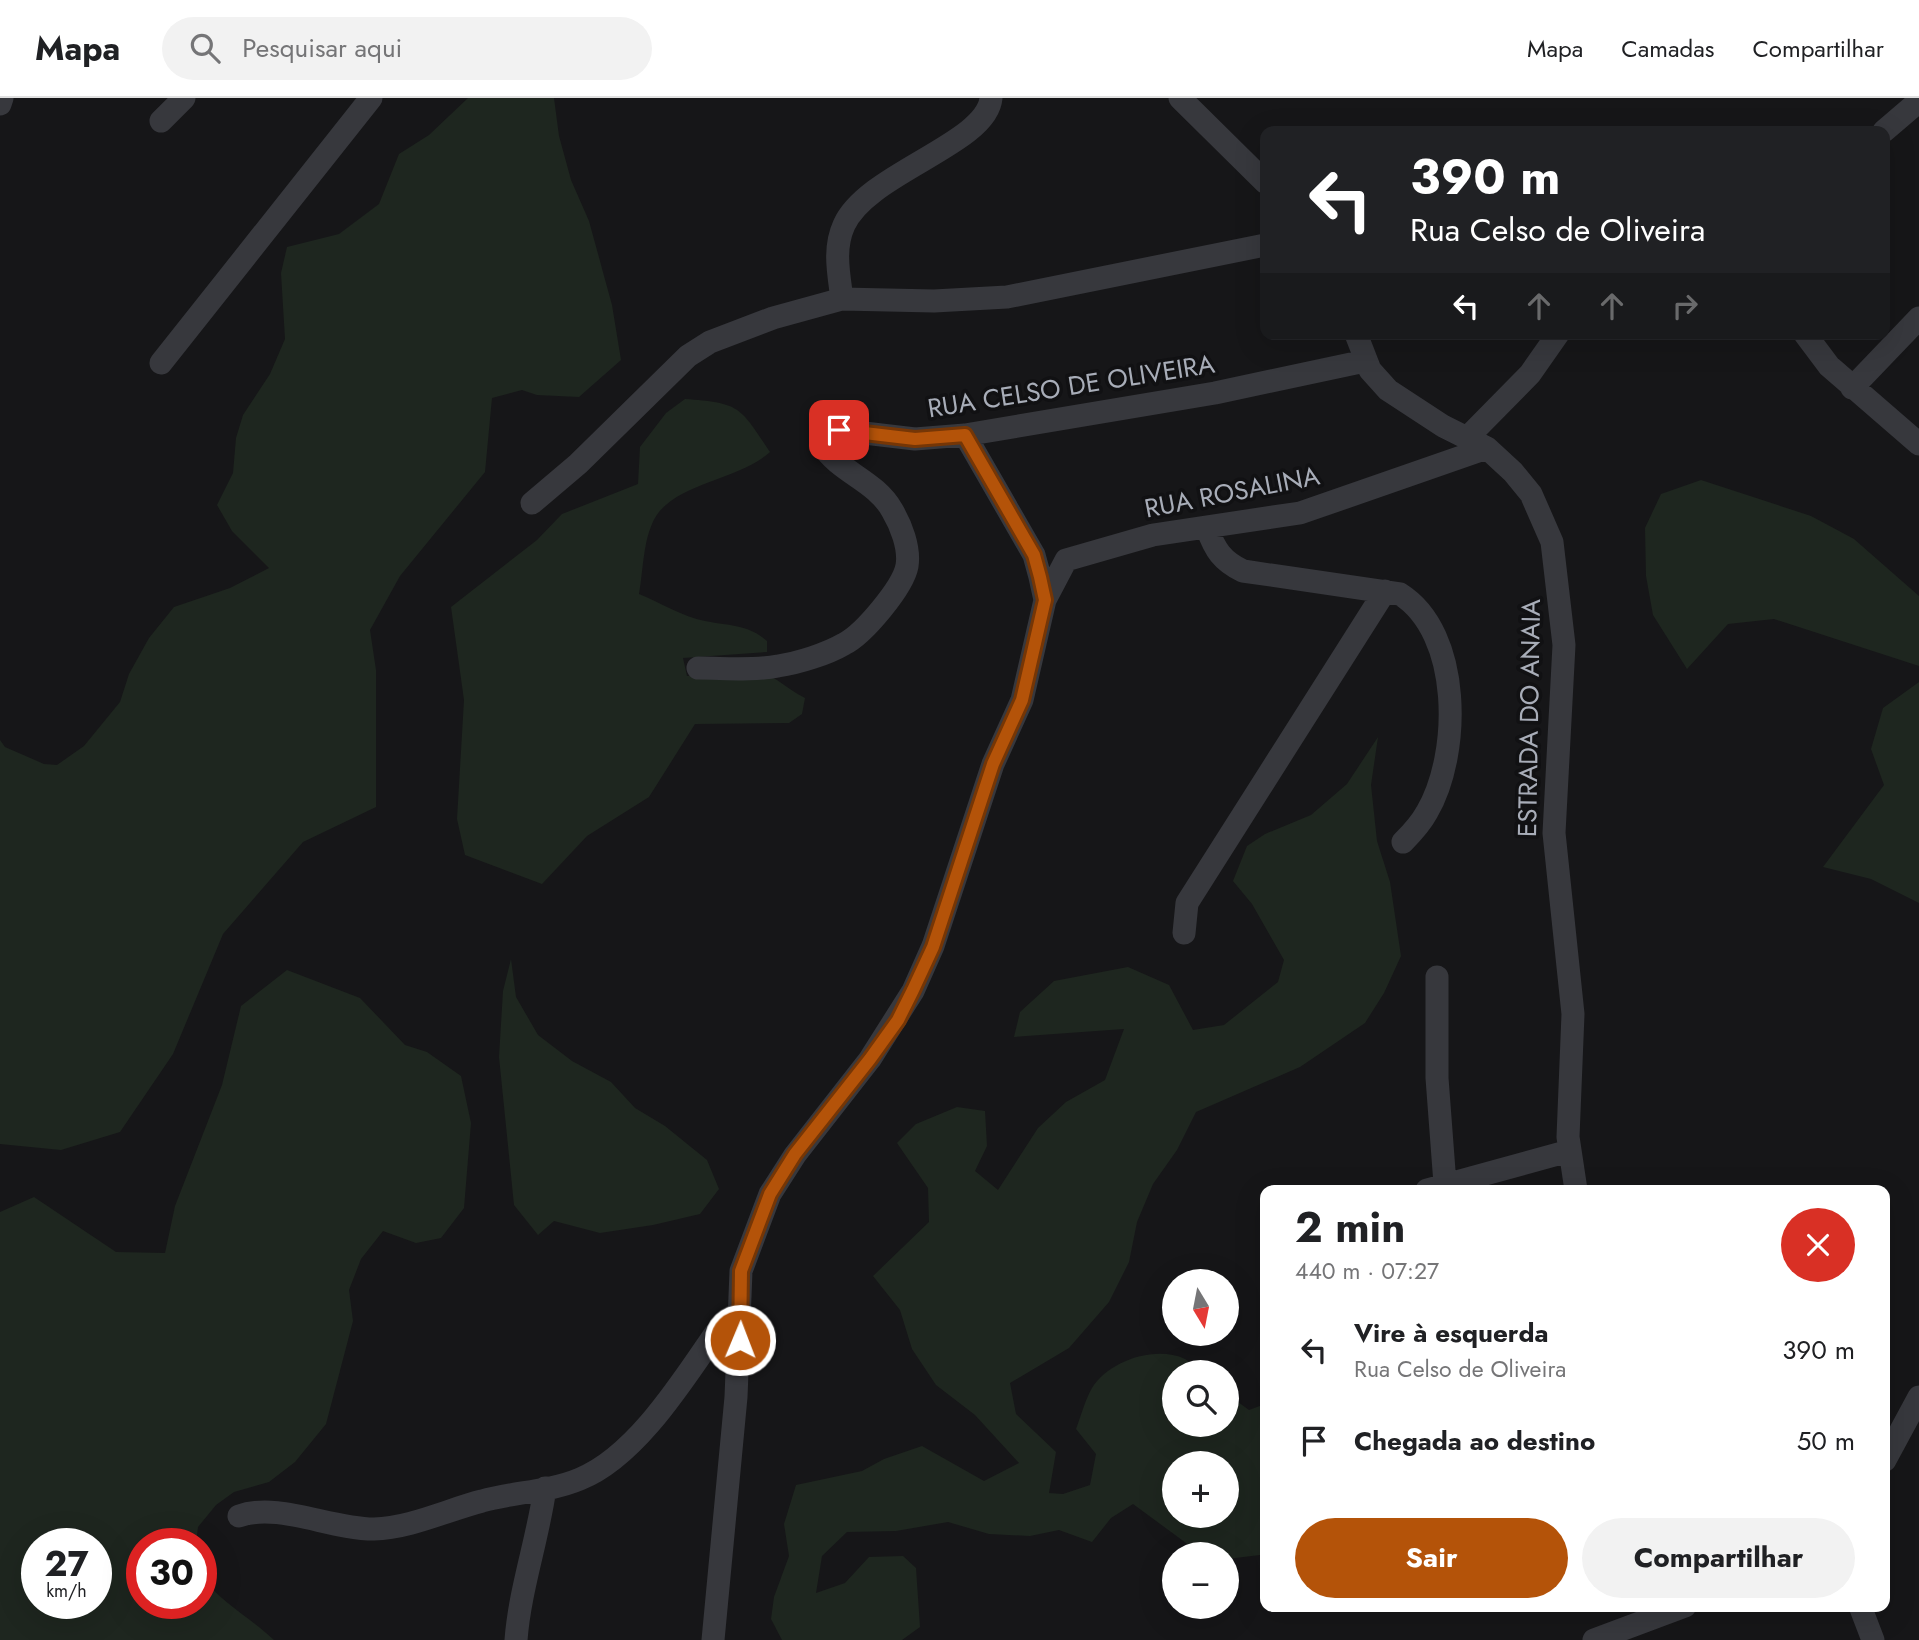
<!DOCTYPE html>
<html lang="pt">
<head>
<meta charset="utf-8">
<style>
	body { margin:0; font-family:Jost,sans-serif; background:#f2f2f2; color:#202124; height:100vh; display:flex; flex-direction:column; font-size:26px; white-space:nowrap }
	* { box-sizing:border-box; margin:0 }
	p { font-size:23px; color:#757577 }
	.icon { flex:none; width:38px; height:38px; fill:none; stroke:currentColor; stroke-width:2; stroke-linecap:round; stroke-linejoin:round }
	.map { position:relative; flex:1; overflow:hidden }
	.panel { position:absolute; left:1260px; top:1087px; width:630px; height:427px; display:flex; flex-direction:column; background:#fff; border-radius:14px; box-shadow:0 7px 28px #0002 }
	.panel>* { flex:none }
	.banner { position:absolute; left:1260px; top:28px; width:630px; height:214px; border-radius:14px; box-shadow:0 7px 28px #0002; background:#202124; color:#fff; overflow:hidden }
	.needle { width:46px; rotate:170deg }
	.buttons { position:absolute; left:1162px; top:1171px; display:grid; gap:14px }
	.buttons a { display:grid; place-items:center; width:77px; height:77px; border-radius:50%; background:#fff; box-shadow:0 7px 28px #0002; font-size:35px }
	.speed { position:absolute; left:21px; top:1430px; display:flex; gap:14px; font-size:35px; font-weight:700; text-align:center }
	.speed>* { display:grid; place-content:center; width:91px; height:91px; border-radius:50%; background:#fff; box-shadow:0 7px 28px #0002; line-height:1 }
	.speed small { font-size:18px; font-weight:400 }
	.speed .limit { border:10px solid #d22; background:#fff; color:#111 }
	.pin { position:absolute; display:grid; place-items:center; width:60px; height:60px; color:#fff; margin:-30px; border-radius:14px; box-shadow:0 4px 10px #0006 }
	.me { position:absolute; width:77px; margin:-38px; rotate:1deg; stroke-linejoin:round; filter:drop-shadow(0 0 5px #0008) }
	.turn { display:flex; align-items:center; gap:24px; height:147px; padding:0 35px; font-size:32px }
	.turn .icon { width:91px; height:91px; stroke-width:2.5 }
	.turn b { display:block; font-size:49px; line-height:60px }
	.lanes { display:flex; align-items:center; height:66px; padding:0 35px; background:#0003; justify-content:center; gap:35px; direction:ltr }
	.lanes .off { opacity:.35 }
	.round { display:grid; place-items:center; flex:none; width:74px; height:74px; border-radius:37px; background:#f2f2f2 }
	.headline { display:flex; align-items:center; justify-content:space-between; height:119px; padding:0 35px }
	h1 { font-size:42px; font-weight:700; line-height:52px }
	.primary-button { display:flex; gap:14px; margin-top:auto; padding:14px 35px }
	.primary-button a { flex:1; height:80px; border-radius:42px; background:#b45309; color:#fff; font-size:28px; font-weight:700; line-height:80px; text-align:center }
	.primary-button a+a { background:#f2f2f2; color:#202124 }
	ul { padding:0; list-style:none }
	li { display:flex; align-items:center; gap:21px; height:91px; padding:0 35px }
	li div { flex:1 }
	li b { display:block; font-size:26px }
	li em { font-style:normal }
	header { display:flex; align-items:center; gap:42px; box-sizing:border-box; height:98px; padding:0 35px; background:#fff; border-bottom:2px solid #e0e0e0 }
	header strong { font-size:33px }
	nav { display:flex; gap:38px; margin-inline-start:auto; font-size:24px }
	.search { width:490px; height:63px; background:#f2f2f2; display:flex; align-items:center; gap:18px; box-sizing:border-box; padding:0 24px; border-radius:38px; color:#757577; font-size:26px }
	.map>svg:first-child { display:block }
	.green { fill:#1e261f; fill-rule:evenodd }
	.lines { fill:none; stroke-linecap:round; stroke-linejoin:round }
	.minor { stroke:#37383d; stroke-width:23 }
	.route-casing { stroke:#753606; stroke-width:18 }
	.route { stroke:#b45309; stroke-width:12 }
	.labels { text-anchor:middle; stroke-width:7; stroke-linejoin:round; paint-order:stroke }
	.street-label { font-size:26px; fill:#a8adb8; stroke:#111113 }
</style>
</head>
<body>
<header>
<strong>Mapa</strong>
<div class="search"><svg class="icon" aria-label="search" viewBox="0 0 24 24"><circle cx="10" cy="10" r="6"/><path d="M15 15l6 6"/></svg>Pesquisar aqui</div>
<nav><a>Mapa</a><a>Camadas</a><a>Compartilhar</a></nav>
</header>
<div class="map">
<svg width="1919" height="1542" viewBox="0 0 1919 1542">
	<rect width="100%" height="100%" fill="#161618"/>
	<path class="green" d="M468,0H554L559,38L571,82L589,123L612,207L621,262L579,299L537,297L522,292L492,300L485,374L400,478L370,532L376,572V709L303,744L223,836L173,956L120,1034L61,1052L0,1046V642L5,649L44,666L57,667L84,648L120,604L129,576L149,540L174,509L230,490L269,470L232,433L217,407L233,375L236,340L243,317L270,276L285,241L281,175L287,149L339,136L379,106L399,56L429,37Z
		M685,301C741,305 740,309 770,354C739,383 668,385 652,426C643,446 643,474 639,496C659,504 683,519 705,523C729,528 748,526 767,543V554L683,560L687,578C710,577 759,571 777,582C786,588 795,595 805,600L802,616L789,625L695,626L649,699L587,738L542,786L465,757L457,721L464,602L451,509L537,442L562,416L638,386L640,349L666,315Z
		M1701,382L1811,418L1854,441L1919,498V568L1774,521L1728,526L1687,571L1653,517L1646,478L1645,430L1661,396Z
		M1919,584V805L1871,781L1823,769L1884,687L1871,651L1883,610Z
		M1378,639L1371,687L1377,743L1390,784L1401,858L1384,895L1365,925L1300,969L1196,1014L1177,1052L1153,1086L1137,1124L1129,1164L1109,1204L1069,1250L1010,1285L1016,1316L1056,1354L1049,1395L1063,1396L1090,1387L1096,1356L1076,1331C1081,1318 1085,1302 1092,1290C1109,1263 1155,1247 1185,1261C1192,1265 1198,1270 1203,1274H1174V1326H1227V1296L1249,1312L1265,1306V1443L1260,1457L1227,1461V1456H1201L1133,1406L1111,1420L1092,1444L1059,1432L1030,1438L989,1436L948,1424L896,1433L847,1434L822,1458L816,1495L845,1485L869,1459L903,1458L916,1470L920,1529L902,1542H782L771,1521L774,1499L789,1458L784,1426L796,1387L862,1373L884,1361L922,1348L984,1383L1019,1365L975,1317L936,1287L912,1251L900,1212L873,1178L929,1124L928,1090L897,1045L916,1026L957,1009L985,1013L987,1048L975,1073L998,1092L1038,1030L1066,1004L1105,982L1124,931L1014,939L1020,914L1054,883L1128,869L1169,887L1193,932L1224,927L1278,884L1284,862L1252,806L1233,783L1247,748L1265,736L1311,717L1347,686ZM1227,1365V1418H1174V1365Z
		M511,861L516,899L538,937L572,963L611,984L635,1010L665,1028L707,1062L719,1091L700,1116L653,1127L600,1135L554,1123L538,1137L514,1107L499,959L503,893Z
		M287,872L360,900L405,947L427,954L461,978L471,1025L464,1110L441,1140L416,1145L383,1133L361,1161L349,1192L353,1223L326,1326L295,1364L269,1384L234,1394L216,1407L198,1429L196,1445L142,1446V1505H201V1478C220,1504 251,1520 274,1542H0V1114L34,1099L116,1154L165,1155L175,1108L222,987L241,908ZM37,1446H96V1505H37Z"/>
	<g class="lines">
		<path class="minor" d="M1180,0L1265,84
			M0,6L2,0
			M161,23L184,0
			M1884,33L1919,3
			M842,201C839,177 833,151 844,127C867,75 987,46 991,0
			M1356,236L1370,272L1388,292L1443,328L1487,350L1513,374L1531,396L1552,444L1564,547L1554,735L1573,916L1568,1039L1576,1092
			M1805,236L1829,268L1919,346
			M161,265L371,0
			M1852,290L1919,220
			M1467,340L1530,276L1558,236
			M532,405L578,366L688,258L710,244L773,220L842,201L934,203L1007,199L1265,147
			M1207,430C1215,452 1222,463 1243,473L1400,496C1462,535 1461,656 1427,714C1421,725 1412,735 1403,744
			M1045,502L1066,462L1153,437L1300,415L1487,350
			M698,570C724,570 753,573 778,568C798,565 827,556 844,546C864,536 903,489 907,468C910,450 901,427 892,412C875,382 840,375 822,347L825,336L839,332L915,341L965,337L1215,295L1365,263
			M1184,835L1187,805L1385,493
			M1437,879V980L1445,1086
			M1427,1092L1569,1053
			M1885,1362L1919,1299
			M239,1418C278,1404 330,1431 374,1431C410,1430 447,1412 482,1403C514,1394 549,1394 580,1381C635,1359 682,1284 715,1236L722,1228L741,1221
			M1860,1508L1873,1542
			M516,1542C520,1490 538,1441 545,1390
			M713,1542L736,1299L741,1173L770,1096L795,1057L870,961L913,893L933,848L993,666L1022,602L1045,502L1040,479L1034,457L965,337
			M1594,1542L1685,1508"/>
	</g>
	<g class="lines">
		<g class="route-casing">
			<path id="route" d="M740,1242L741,1173L770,1096L795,1056L870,961L898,922L913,892L933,849L993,666L1022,602L1045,502L1040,479L1034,457L965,337L915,341L839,332"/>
		</g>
		<use href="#route" class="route"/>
	</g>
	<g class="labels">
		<g class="street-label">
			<text transform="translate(1071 288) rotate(-9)" y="9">RUA CELSO DE OLIVEIRA</text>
			<text transform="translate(1232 394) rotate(-11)" y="9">RUA ROSALINA</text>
			<text transform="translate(1529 620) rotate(-89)" y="9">ESTRADA DO ANAIA</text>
		</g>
	</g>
</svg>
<div class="buttons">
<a><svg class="needle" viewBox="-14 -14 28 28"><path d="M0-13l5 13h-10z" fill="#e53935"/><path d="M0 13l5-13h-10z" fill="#757577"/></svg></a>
<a><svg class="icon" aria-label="search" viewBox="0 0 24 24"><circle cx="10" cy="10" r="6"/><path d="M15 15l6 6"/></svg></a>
<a>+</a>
<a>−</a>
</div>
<div class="speed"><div>27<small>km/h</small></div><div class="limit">30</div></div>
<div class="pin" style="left:839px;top:332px;background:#d93025"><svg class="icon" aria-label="arrive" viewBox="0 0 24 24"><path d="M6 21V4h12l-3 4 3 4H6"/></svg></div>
<svg class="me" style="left:740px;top:1242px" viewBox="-20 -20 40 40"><circle r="17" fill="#b45309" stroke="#fff" stroke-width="3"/><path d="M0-11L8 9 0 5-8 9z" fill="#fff"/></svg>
<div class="banner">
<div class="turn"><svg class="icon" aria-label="left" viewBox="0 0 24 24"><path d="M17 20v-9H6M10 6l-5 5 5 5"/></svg><div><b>390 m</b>Rua Celso de Oliveira</div></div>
<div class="lanes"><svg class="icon" aria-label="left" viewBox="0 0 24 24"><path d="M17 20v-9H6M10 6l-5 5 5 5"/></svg><svg class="icon off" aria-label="ahead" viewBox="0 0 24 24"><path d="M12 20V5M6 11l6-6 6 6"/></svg><svg class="icon off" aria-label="ahead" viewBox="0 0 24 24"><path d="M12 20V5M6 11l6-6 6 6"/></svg><svg class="icon off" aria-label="right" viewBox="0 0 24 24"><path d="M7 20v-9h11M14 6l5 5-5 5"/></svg></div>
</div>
<section class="panel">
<div class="headline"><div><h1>2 min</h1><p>440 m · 07:27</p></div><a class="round" style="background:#d93025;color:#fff"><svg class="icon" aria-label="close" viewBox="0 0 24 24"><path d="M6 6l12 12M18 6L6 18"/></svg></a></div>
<ul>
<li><svg class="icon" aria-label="left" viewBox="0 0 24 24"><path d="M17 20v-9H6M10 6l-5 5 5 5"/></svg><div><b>Vire à esquerda</b><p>Rua Celso de Oliveira</p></div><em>390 m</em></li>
<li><svg class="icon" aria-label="arrive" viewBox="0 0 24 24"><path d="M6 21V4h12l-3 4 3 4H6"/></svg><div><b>Chegada ao destino</b></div><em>50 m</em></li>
</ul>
<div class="primary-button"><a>Sair</a><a>Compartilhar</a></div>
</section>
</div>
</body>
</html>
